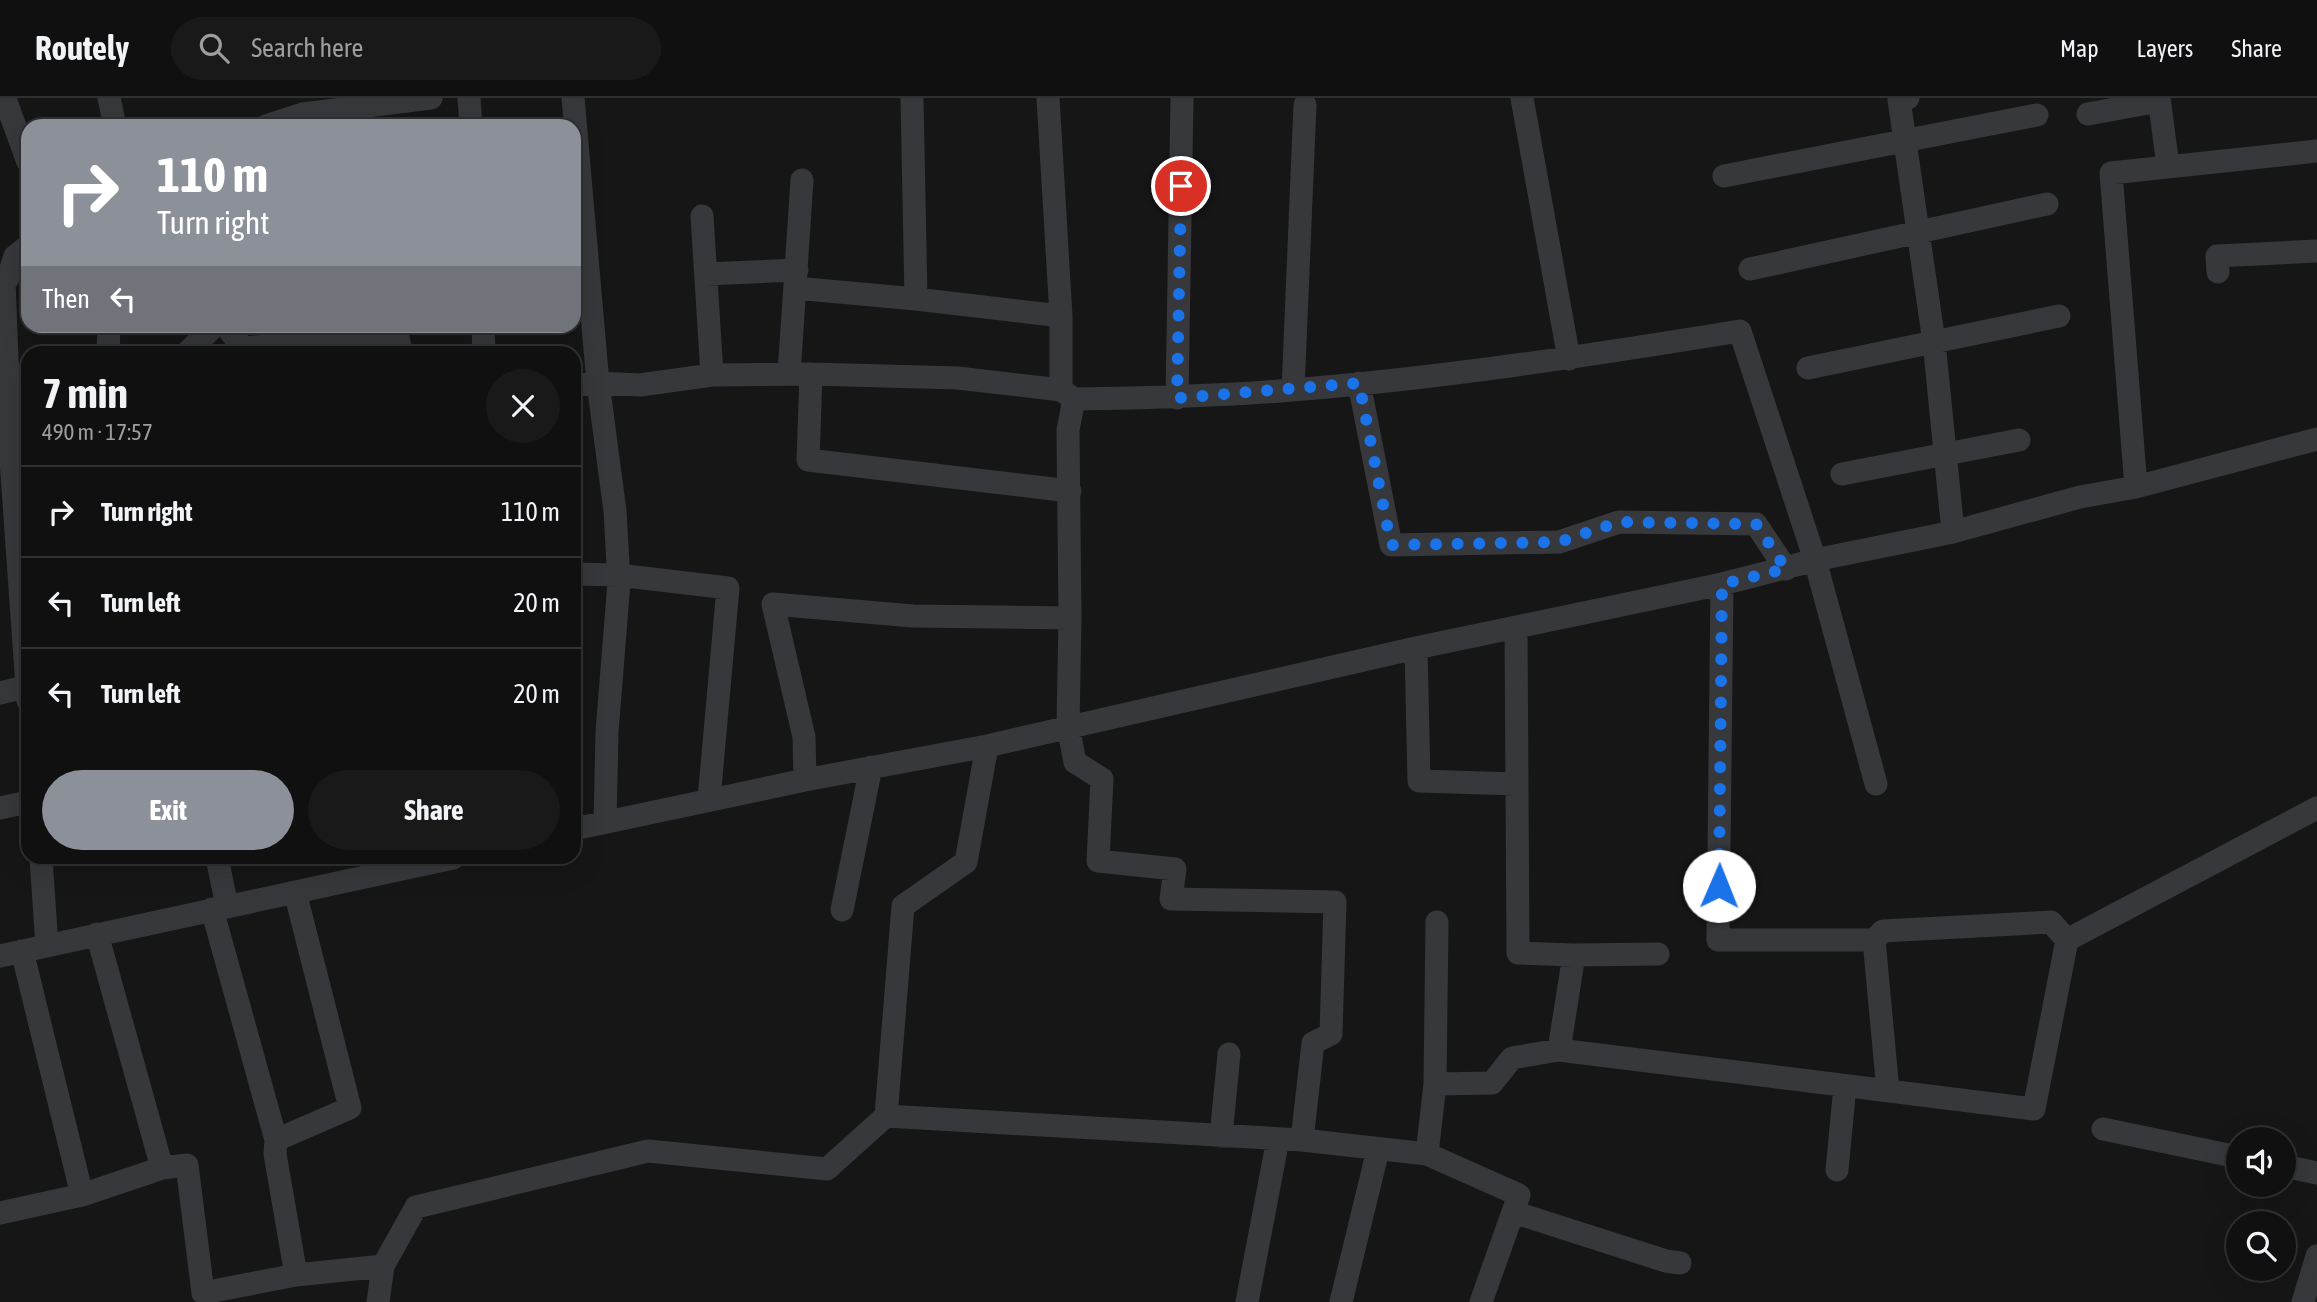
<!DOCTYPE html>
<html lang="en">
<head>
<meta charset="utf-8">
<style>
	body { margin:0; font-family:"Asap Condensed",sans-serif; background:#19191a; color:#f1f3f6; height:100vh; display:flex; flex-direction:column; font-size:26px; white-space:nowrap }
	* { box-sizing:border-box; margin:0 }
	p { font-size:23px; color:#9c9d9f }
	.icon { flex:none; width:38px; height:38px; fill:none; stroke:currentColor; stroke-width:2; stroke-linecap:round; stroke-linejoin:round }
	.map { position:relative; flex:1; overflow:hidden }
	.details { position:absolute; left:21px; top:248px; width:560px; height:518px; display:flex; flex-direction:column; background:#101011; border-radius:21px; box-shadow:0 7px 28px #0002,0 0 0 2px #303031 }
	.details>* { flex:none }
	.guide { position:absolute; left:21px; top:21px; width:560px; height:214px; border-radius:21px; box-shadow:0 7px 28px #0002,0 0 0 2px #303031; background:#8c9099; color:#fff; overflow:hidden }
	.tools { position:absolute; left:2226px; top:1029px; display:grid; gap:14px }
	.tools a { display:grid; place-items:center; width:70px; height:70px; border-radius:50%; background:#101011; box-shadow:0 7px 28px #0002,0 0 0 2px #303031; font-size:35px }
	.pin { position:absolute; display:grid; place-items:center; width:60px; height:60px; color:#fff; margin:-30px; border:4px solid #fff; border-radius:50%; box-shadow:0 2px 7px #0007 }
	.me { position:absolute; width:77px; margin:-38px; rotate:1deg; stroke-linejoin:round; filter:drop-shadow(0 0 5px #0008) }
	.turn { display:flex; align-items:center; gap:24px; height:147px; padding:0 21px; font-size:32px }
	.turn .icon { width:91px; height:91px; stroke-width:2.5 }
	.turn b { display:block; font-size:49px; line-height:60px }
	.then { display:flex; align-items:center; height:66px; padding:0 21px; background:#0003; gap:14px; font-size:26px }
	.round { display:grid; place-items:center; flex:none; width:74px; height:74px; border-radius:37px; background:#19191a }
	.head { display:flex; align-items:center; justify-content:space-between; height:119px; padding:0 21px }
	h1 { font-size:42px; font-weight:700; line-height:52px }
	.cta { display:flex; gap:14px; margin-top:auto; padding:14px 21px }
	.cta a { flex:1; height:80px; border-radius:42px; background:#8c9099; color:#fff; font-size:28px; font-weight:700; line-height:80px; text-align:center }
	.cta a+a { background:#19191a; color:#f1f3f6 }
	ul { padding:0; list-style:none }
	li { display:flex; align-items:center; gap:21px; height:91px; padding:0 21px; border-top:2px solid #303031 }
	li div { flex:1 }
	li b { display:block; font-size:26px }
	li em { font-style:normal }
	header { display:flex; align-items:center; gap:42px; box-sizing:border-box; height:98px; padding:0 35px; background:#101011; border-bottom:2px solid #303031 }
	header strong { font-size:33px }
	nav { display:flex; gap:38px; margin-inline-start:auto; font-size:24px }
	.search { width:490px; height:63px; background:#19191a; display:flex; align-items:center; gap:18px; box-sizing:border-box; padding:0 24px; border-radius:38px; color:#9c9d9f; font-size:26px }
	.map>svg:first-child { display:block }
	.lines { fill:none; stroke-linecap:round; stroke-linejoin:round }
	.minor { stroke:#37383c; stroke-width:23 }
	.route { stroke:#1a73e8; stroke-width:12; stroke-dasharray:0 21.6 }
</style>
</head>
<body>
<header>
<strong>Routely</strong>
<div class="search"><svg class="icon" aria-label="search" viewBox="0 0 24 24"><circle cx="10" cy="10" r="6"/><path d="M15 15l6 6"/></svg>Search here</div>
<nav><a>Map</a><a>Layers</a><a>Share</a></nav>
</header>
<div class="map">
<svg width="2317" height="1204" viewBox="0 0 2317 1204">
	<rect width="100%" height="100%" fill="#161617"/>
	<g class="lines">
		<path class="minor" d="M109,0L115,28
			M469,0L471,28
			M573,0L598,285L615,413L619,484L607,634L605,724
			M912,0L916,201
			M1048,0L1061,218
			M1522,0L1569,261
			M1908,0L1899,2L1934,244L1953,434
			M2159,0L2168,68
			M6,4L28,64
			M2088,16L2159,3
			M266,28L303,16L431,0
			M1724,78L2037,17
			M702,118L712,277
			M1750,171L2047,106
			M2218,174L2217,158L2317,153
			M706,176L797,172
			M0,183L8,180L15,158L28,148
			M4,183L11,362L28,603
			M795,190L916,201L1061,218V292
			M226,228L243,250L397,236L402,256
			M483,228L484,256
			M108,256L109,228
			M186,256L214,228
			M1808,270L2059,218
			M789,276L802,82
			M811,276L808,362L1070,393
			M1359,285L1391,447L1559,444L1619,424L1756,426L1786,471
			M574,287L598,285L640,287L712,277L811,276L958,280L1061,292L1074,301C1147,300 1219,298 1292,292C1442,280 1592,257 1740,233L1815,462L1876,686
			M1293,292L1305,7
			M1177,300L1182,0
			M1074,301L1068,332L1070,520L1068,628L1075,664L1102,681L1098,763L1175,771L1171,801L1335,804L1331,936L1313,945L1302,1042
			M1842,376L2019,342
			M2136,389L2111,75L2317,53
			M574,476L618,477L728,490L709,701
			M1722,486L1718,842H1874L1883,833L2051,824L2067,842
			M1516,530L1518,855L1574,857L1658,856
			M1416,550L1419,683L1517,686
			M0,595L28,588
			M805,682L804,639L773,506L913,518L1070,520
			M0,710L28,704
			M574,731L805,682L987,648L1416,550L1722,486L1815,462L1953,434L2080,399L2136,389L2317,341
			M41,760L47,848
			M217,760L227,808
			M212,811L276,1042L275,1056L296,1177L383,1168
			M842,812L871,669
			M97,836L162,1070L187,1067L203,1195L296,1177
			M1874,842L1888,993
			M2067,842L2317,710
			M22,853L82,1097
			M0,858L453,760
			M1559,952L2034,1011L2067,842
			M1435,986L1492,985L1512,960L1559,952L1574,857
			M886,1018L1302,1042L1427,1056L1519,1097L1481,1204
			M2103,1031L2238,1059
			M1221,1038L1229,956
			M276,1042L350,1010L295,794
			M1427,1056L1435,986L1437,824
			M2284,1068L2317,1075
			M1837,1072L1845,988
			M1513,1114L1666,1163L1680,1165
			M0,1115L82,1097L162,1070
			M378,1204L383,1168L416,1109L648,1053L827,1071L886,1018L903,808L966,764L987,648
			M1247,1204L1278,1041
			M1341,1204L1378,1052
			M2303,1204L2317,1158"/>
	</g>
	<g class="lines">
		<path class="route" d="M1181,88L1177,300L1359,285L1391,447L1559,444L1619,424L1756,426L1786,471L1722,486L1719,788"/>
	</g>
</svg>
<div class="tools">
<a><svg class="icon" aria-label="sound" viewBox="0 0 24 24"><path d="M4 9h4l5-4v14l-5-4H4zM17 9q2 3 0 6"/></svg></a>
<a><svg class="icon" aria-label="search" viewBox="0 0 24 24"><circle cx="10" cy="10" r="6"/><path d="M15 15l6 6"/></svg></a>
</div>
<div class="pin" style="left:1181px;top:88px;background:#d93025"><svg class="icon" aria-label="arrive" viewBox="0 0 24 24"><path d="M6 21V4h12l-3 4 3 4H6"/></svg></div>
<svg class="me" style="left:1719px;top:788px" viewBox="-20 -20 40 40"><circle r="19" fill="#fff"/><path d="M0-13L10 11 0 6-10 11z" fill="#1a73e8"/></svg>
<div class="guide">
<div class="turn"><svg class="icon" aria-label="right" viewBox="0 0 24 24"><path d="M7 20v-9h11M14 6l5 5-5 5"/></svg><div><b>110 m</b>Turn right</div></div>
<div class="then">Then<svg class="icon" aria-label="left" viewBox="0 0 24 24"><path d="M17 20v-9H6M10 6l-5 5 5 5"/></svg></div>
</div>
<section class="details">
<div class="head"><div><h1>7 min</h1><p>490 m · 17:57</p></div><a class="round"><svg class="icon" aria-label="close" viewBox="0 0 24 24"><path d="M6 6l12 12M18 6L6 18"/></svg></a></div>
<ul>
<li><svg class="icon" aria-label="right" viewBox="0 0 24 24"><path d="M7 20v-9h11M14 6l5 5-5 5"/></svg><div><b>Turn right</b></div><em>110 m</em></li>
<li><svg class="icon" aria-label="left" viewBox="0 0 24 24"><path d="M17 20v-9H6M10 6l-5 5 5 5"/></svg><div><b>Turn left</b></div><em>20 m</em></li>
<li><svg class="icon" aria-label="left" viewBox="0 0 24 24"><path d="M17 20v-9H6M10 6l-5 5 5 5"/></svg><div><b>Turn left</b></div><em>20 m</em></li>
</ul>
<div class="cta"><a>Exit</a><a>Share</a></div>
</section>
</div>
</body>
</html>
